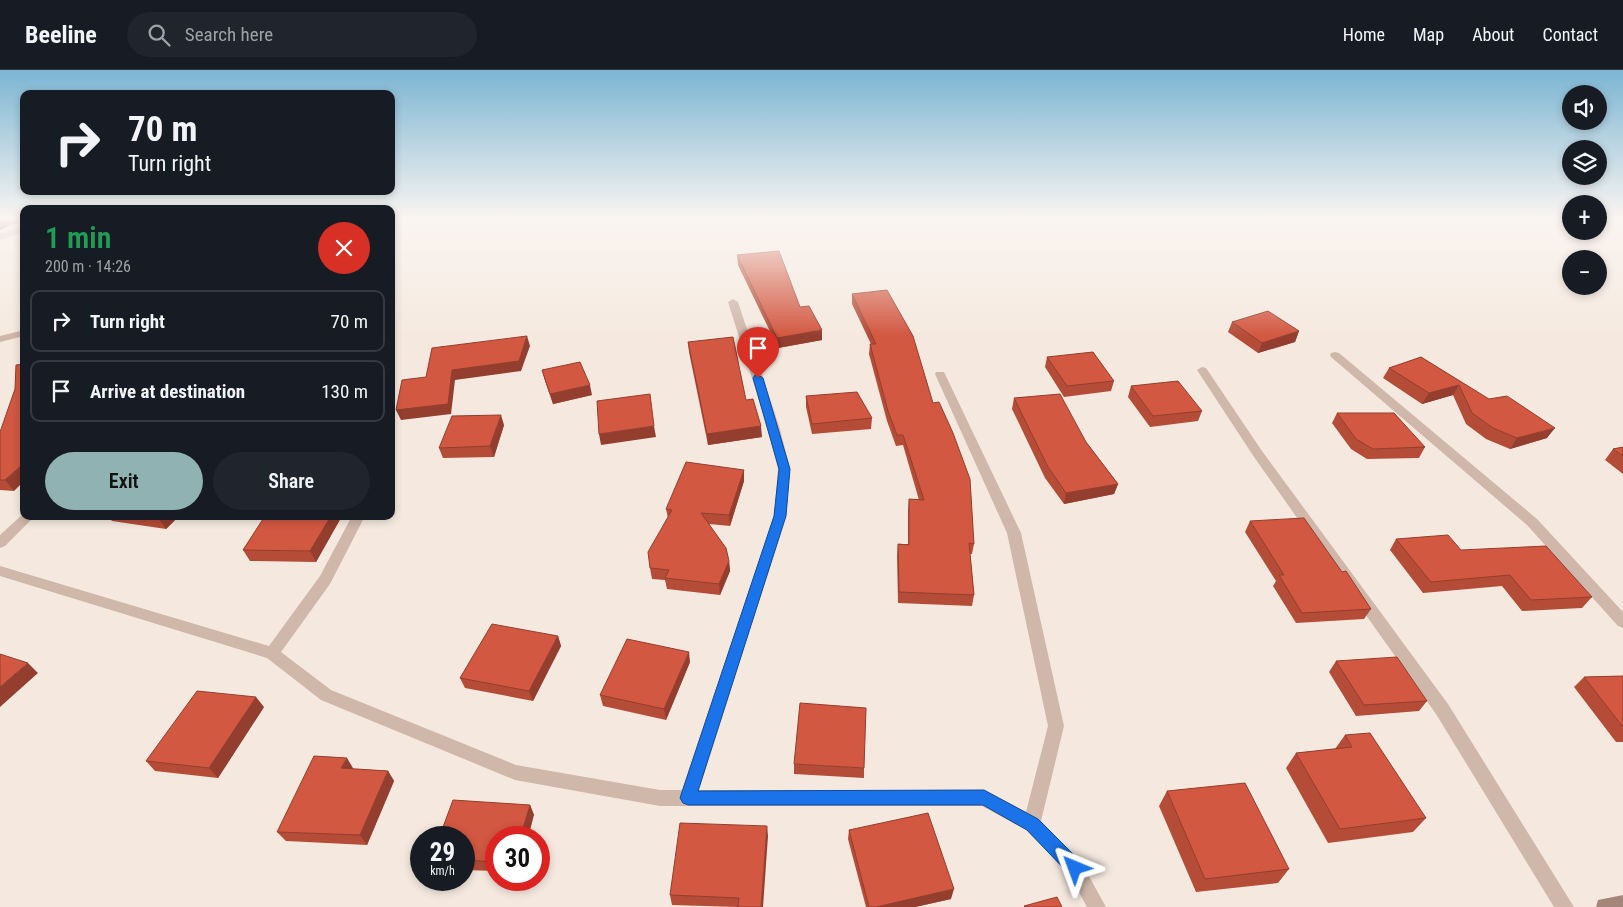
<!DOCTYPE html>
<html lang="en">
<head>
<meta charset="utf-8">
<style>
	body { margin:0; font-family:"Roboto Condensed",sans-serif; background:#20242c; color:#f1f3f6; height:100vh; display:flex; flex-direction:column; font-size:19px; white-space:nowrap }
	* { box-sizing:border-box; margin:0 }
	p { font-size:16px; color:#9ea1a6 }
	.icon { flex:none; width:28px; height:28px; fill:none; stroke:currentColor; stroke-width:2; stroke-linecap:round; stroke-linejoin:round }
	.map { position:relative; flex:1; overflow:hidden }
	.panel { position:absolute; left:20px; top:135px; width:375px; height:315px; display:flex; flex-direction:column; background:#171b24; border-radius:10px; box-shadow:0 2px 8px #0003 }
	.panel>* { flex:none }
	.top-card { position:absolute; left:20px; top:20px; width:375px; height:105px; border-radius:10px; box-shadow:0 2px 8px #0003; background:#171b24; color:#f1f3f6; overflow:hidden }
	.controls { position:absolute; left:1562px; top:15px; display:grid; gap:10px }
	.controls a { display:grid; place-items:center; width:45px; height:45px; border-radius:50%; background:#171b24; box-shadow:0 2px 8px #0003; font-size:25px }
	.speed { position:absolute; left:410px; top:756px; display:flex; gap:10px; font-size:25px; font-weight:700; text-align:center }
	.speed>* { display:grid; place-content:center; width:65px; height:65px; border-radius:50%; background:#171b24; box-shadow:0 2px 8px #0003; line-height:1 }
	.speed small { font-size:12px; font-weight:400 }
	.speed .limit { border:8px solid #d22; background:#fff; color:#111 }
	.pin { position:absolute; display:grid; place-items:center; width:42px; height:42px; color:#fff; margin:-51px -21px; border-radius:50% 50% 50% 0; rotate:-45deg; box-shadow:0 0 5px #0007 }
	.pin .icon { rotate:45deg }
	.me { position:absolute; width:55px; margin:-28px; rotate:316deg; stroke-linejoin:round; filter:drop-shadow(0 0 4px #0008) }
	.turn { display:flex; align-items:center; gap:18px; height:105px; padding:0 25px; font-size:22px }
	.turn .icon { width:65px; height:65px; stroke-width:2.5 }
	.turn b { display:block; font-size:35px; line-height:42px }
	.round { display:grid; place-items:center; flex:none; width:52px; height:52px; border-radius:26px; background:#20242c }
	.head { display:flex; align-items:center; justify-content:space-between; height:85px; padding:0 25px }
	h1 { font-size:30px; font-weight:600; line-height:38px; color:#1e9e55 }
	.button { display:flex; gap:10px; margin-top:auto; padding:10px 25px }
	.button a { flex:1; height:58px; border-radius:30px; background:#90b2b3; color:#111; font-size:20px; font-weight:600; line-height:58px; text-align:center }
	.button a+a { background:#20242c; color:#f1f3f6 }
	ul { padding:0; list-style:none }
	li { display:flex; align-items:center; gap:15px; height:62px; margin:0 10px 8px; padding:0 15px; border:2px solid #363941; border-radius:10px }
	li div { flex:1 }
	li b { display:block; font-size:19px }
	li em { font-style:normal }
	header { display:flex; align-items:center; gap:30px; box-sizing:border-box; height:70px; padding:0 25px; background:#171b24; border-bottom:1px solid #363941 }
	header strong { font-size:24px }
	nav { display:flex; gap:28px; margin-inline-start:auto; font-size:18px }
	.search { width:350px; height:45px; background:#20242c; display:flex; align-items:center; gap:12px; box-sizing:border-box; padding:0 18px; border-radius:28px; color:#9ea1a6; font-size:19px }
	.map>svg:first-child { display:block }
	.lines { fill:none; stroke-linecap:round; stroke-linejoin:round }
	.street { fill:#cfb7a9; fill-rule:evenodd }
	.secondary { fill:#a4867a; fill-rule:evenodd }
	.wall { fill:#b54c38 }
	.shaded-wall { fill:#933e2e }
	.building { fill:#d25841; stroke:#933e2e }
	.route { fill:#1a73e8; stroke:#114b97 }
</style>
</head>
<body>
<header>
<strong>Beeline</strong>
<div class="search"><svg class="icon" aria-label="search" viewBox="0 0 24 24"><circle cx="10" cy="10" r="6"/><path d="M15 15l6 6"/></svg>Search here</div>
<nav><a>Home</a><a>Map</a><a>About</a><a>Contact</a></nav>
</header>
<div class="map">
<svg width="1623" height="837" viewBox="0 0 1623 837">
	<rect width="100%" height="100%" fill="#f5e9df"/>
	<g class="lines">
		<path class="street" d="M24,156V162L0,170V164Z
			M733,229L738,232L780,359L790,399L786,446L699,720H984L1026,742L1048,656L1007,463L935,304L936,302H944L1021,463L1064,656L1041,751L1081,792L1106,837H1087L1069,804L1026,760L982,736H660L515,710L321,630L267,588L0,506V496L269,576L320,506L352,446H365L330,514L281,582L331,620L516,695L660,720H682L774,446L778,399L768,359L728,232Z
			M24,260V266L0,272V266Z
			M1335,282L1339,283L1537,449L1623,542V558L1618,556L1527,455L1331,287L1330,285L1331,283Z
			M1202,297L1206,298L1262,381L1448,634L1574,837H1554L1436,644L1254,387L1197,300Z
			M24,443V446H35L5,476L0,478V465Z"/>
		<path class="secondary" d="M1623,825V837H1596L1598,830Z"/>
	</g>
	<path class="wall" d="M737,185L800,237L822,270L778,278L738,195Z
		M852,224L974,474L972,484H970L974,525L972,536L898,533L897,485L898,474H908V440L909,429L919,430L903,375L896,376L887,351L869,284L870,274H871L852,234Z
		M1232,252L1299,261L1295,272L1258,283L1228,262Z
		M688,272L746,330L762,367L708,375L689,282Z
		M1047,287L1114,311L1111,321L1064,327L1045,297Z
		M1421,287L1547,368L1510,379L1486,369L1466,354L1453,325L1422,334L1383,308L1389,298Z
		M542,300L592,325L553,334L545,311Z
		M1131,316L1202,341L1198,351L1150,357L1128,327Z
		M806,326L872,348L871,359L812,364L806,337Z
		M1014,328L1086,372L1118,414L1114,424L1064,434L1045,408L1012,339Z
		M1337,343L1425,377L1419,388L1367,389L1351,379L1332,353Z
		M504,355L494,387L443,388L439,378Z
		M0,362L14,421L0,420Z
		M1623,377V404L1605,390L1613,379Z
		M744,400V411L730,456L709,454L729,491L730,501L720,525L667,519L665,510L652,509L650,498L668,448L666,439Z
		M108,446H179L166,459L112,451Z
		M265,446H342L316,492L250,491L243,480Z
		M1250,451L1342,502L1371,539L1364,549L1296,553L1273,516L1276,511L1245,462Z
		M1396,469L1461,480L1592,527L1582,538L1522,541L1502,516L1423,523L1390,480Z
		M558,566L561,576L533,631L465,618L460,608Z
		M1336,591L1427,631L1419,641L1356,646L1329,602Z
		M690,592L666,650L603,636L600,625Z
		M1623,606V672H1616L1574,617L1584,607Z
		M264,637L218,708L155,701L146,691Z
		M1345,665L1426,748L1413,762L1328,773L1286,698L1296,683L1335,679Z
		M794,694L864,698V708L794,704Z
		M353,698V699L388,701L394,711L367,775L286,771L277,762Z
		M1167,721L1289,799L1278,813L1196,822L1159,736Z
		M530,735L534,745L496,768V801L464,800V768Z
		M849,760L951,829L915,837H866L848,769Z
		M768,766L738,837L672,835L670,825Z"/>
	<path class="shaded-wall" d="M0,149H24V150L0,160Z
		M822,260V270L778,278L777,268Z
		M1299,261L1295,272L1258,283L1262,273Z
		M527,266L530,276L521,301L455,310L451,344L401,350L396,340L452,300Z
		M590,315L592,325L553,334L550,324Z
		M1459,315L1453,325L1422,334L1429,323Z
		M501,345L504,355L494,387L490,376Z
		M654,356L656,367L601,375L599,364Z
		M761,356L762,367L708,375L707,364Z
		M1555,358L1547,368L1510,379L1517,368Z
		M24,393V411L14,421L5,410Z
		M744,400V411L730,456L729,445Z
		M1118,414L1114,424L1064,434L1066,423Z
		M161,446H179L166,459L159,449Z
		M331,446H342L316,492L310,481Z
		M729,491L730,501L720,525L719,514Z
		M558,566L561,576L533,631L529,621Z
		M689,582L690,592L666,650L664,639Z
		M28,593L38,603L0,637V617Z
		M256,627L264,637L218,708L209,698Z
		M347,688L353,698L348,708L341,698Z
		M388,701L394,711L367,775L360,765Z
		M530,735L534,745L528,768H520Z
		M767,756L768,766L763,837H761Z
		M954,819L951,829L915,837H876Z"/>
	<path class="building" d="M779,181L800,237L809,236L822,260L777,268L737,185Z
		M24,184V240H23Z
		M887,220L913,266L933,333L939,332L953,363L970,409L974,474L969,473L974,525L899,522L898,474L909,475V429L924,430L903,365H897L888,341L870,274H876L852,224Z
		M1268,241L1299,261L1262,273L1232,252Z
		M527,266L519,291L452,300L448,334L396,340L402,310L426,307L432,278Z
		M733,267L746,330L753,329L761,356L707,364L688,272Z
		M1093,282L1114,311L1067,316L1047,287Z
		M1421,287L1489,329L1507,326L1555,358L1517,368L1493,358L1472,343L1459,315L1429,323L1389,298Z
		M580,292L590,315L550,324L542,300Z
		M24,294V393L5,410H0V362L15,319L16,295Z
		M1178,311L1202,341L1153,346L1131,316Z
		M857,322L872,348L812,354L806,326Z
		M650,324L654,356L599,364L597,331Z
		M1060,324L1086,372L1118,414L1066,423L1048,397L1014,328Z
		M1337,343H1394L1425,377L1373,379L1356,369Z
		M501,345L490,376L439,378L452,346Z
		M1623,377V386L1613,379Z
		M686,392L744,400L729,445L701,443L726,478L729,491L719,514L665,508L669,500L650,498L648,482L672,440L666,439Z
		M142,446H161L159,449Z
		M265,446H331L310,481L243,480Z
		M1304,448L1342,502L1346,501L1371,539L1302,543L1279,505H1284L1250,451Z
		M1448,465L1461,480L1546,476L1592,527L1531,530L1510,505L1431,512L1396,469Z
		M492,554L558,566L529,621L460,608Z
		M627,569L689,582L664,639L600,625Z
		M0,584L28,593L0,617Z
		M1397,587L1427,631L1364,635L1336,591Z
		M1623,606V657L1584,607Z
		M197,621L256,627L209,698L146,691Z
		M800,633L866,638L864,698L794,694Z
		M1370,663L1426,748L1340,759L1296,683L1352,677L1345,665Z
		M314,686L347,688L341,698L388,701L360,765L277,762Z
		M1245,713L1289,799L1205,809L1167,721Z
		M453,730L530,735L520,768H496V792L464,790V768H439Z
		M928,743L954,819L876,837H869L849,760Z
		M680,753L767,756L761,837H738L739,828L670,825Z
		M1057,827L1062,837H1025L1024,836Z"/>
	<linearGradient id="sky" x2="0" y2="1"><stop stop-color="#7cb5d3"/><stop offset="0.56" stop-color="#faf5f1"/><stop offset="1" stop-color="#faf5f1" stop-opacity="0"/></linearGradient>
	<rect width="1623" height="266" fill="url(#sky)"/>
	<path class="route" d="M755,305H758L763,308L790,399L786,446L698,721L984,720L1038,749L1081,792L1083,798L1081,804L1075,806L1069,804L1027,760L983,735H688L683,733L680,728L774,446L779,399L753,308Z"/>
</svg>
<div class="controls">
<a><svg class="icon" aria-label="sound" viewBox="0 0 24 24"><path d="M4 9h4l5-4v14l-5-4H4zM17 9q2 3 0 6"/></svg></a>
<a><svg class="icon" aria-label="layers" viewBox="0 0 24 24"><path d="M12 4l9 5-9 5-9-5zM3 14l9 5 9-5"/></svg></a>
<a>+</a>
<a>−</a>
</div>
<div class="speed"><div>29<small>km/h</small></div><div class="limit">30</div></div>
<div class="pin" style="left:758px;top:308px;background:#d93025"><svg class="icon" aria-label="arrive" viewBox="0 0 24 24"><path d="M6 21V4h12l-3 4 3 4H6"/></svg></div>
<svg class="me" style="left:1075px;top:798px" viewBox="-20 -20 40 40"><path d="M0-17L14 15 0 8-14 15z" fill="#1a73e8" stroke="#fff" stroke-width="4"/></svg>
<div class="top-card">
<div class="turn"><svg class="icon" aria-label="right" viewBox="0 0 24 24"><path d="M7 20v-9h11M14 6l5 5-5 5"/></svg><div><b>70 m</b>Turn right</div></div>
</div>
<section class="panel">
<div class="head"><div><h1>1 min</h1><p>200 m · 14:26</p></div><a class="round" style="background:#d93025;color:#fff"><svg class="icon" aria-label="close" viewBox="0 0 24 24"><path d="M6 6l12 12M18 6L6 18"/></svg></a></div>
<ul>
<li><svg class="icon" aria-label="right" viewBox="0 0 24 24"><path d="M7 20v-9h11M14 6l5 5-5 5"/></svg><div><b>Turn right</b></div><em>70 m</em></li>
<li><svg class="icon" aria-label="arrive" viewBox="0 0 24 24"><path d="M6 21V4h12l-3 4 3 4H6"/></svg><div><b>Arrive at destination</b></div><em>130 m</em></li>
</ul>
<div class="button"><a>Exit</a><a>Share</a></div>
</section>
</div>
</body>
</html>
